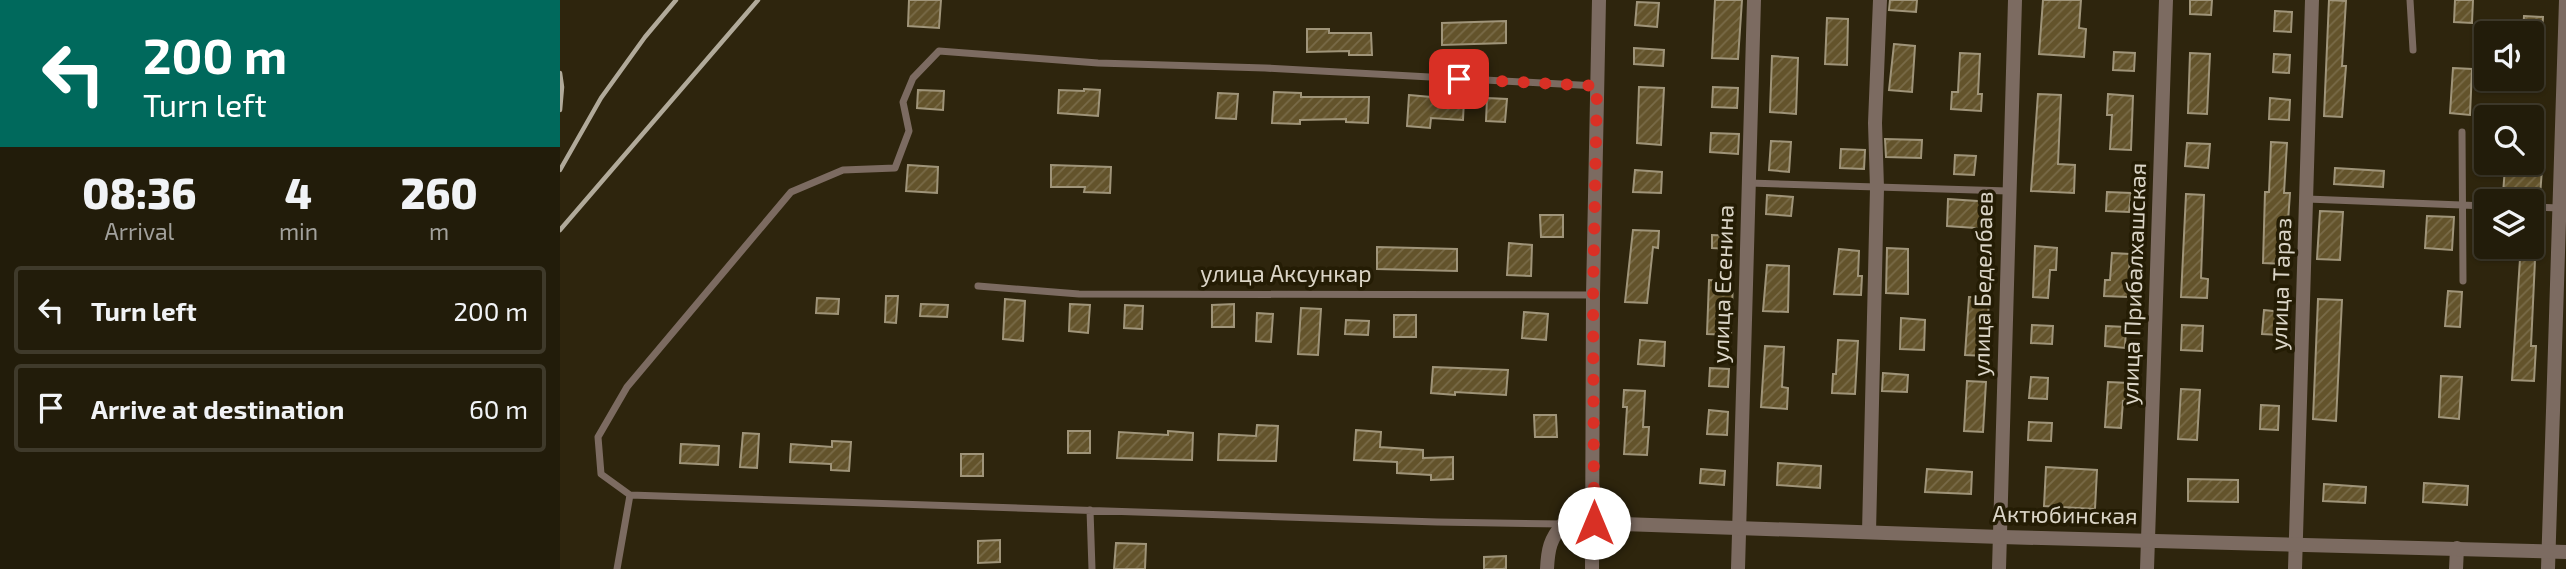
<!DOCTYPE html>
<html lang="en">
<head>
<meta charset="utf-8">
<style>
	body { margin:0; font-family:"Exo 2",sans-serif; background:#2e2918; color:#f1f3f6; height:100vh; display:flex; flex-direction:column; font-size:26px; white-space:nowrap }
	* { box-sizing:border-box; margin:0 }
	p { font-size:23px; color:#a2a19c }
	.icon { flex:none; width:38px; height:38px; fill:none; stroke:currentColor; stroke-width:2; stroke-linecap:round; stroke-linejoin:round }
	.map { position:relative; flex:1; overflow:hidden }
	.panel { display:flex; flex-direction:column; background:#221c0a; width:560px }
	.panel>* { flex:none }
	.hud { background:#00695c; color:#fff; overflow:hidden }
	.buttons { position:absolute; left:1914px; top:21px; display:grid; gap:14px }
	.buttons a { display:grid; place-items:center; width:70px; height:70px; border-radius:7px; background:#221c0a; box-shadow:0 2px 5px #0004,0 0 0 2px #3f3a2b; font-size:35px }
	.pin { position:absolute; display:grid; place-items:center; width:60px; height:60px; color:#fff; margin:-30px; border-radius:14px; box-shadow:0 4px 10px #0006 }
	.me { position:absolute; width:77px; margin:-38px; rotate:0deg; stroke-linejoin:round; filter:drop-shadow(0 0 5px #0008) }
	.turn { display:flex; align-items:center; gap:24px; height:147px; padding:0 28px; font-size:32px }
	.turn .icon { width:91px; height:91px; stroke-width:2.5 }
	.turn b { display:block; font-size:49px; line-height:60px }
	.eta { display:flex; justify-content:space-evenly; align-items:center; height:119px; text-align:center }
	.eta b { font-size:42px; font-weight:800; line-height:49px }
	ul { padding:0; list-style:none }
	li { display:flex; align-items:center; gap:21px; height:88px; margin:0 14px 10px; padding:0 14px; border:4px solid #3f3a2b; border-radius:7px }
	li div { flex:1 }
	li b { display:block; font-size:26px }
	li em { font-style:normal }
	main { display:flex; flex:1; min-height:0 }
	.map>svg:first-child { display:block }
	.building { fill:url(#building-hatch); stroke:#9f9479; stroke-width:2 }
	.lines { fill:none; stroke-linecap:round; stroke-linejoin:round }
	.service { stroke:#7c6b61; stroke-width:7 }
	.minor { stroke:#7c6b61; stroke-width:14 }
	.tertiary { stroke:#7c6b61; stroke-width:14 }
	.rail { stroke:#b1aa9a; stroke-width:4.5 }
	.route { stroke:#d93025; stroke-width:12; stroke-dasharray:0 21.6 }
	.labels { text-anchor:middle; stroke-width:7; stroke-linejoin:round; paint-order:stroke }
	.street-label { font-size:23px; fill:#dbd5c7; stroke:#241c04 }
</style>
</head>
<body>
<main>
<section class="panel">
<div class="hud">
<div class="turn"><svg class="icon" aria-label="left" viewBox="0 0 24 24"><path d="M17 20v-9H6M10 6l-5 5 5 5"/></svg><div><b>200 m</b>Turn left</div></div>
</div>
<div class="eta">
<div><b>08:36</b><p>Arrival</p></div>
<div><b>4</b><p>min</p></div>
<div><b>260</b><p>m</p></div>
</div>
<ul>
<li><svg class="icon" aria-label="left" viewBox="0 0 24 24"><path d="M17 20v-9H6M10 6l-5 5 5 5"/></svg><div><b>Turn left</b></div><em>200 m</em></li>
<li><svg class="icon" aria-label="arrive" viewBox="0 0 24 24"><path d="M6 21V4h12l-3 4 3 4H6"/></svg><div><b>Arrive at destination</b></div><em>60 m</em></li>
</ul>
</section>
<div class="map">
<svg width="2006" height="569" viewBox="0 0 2006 569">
	<defs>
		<pattern id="building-hatch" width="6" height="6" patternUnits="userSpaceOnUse" patternTransform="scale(1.75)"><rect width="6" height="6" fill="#63532b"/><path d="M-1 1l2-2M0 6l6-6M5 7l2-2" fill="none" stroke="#796b48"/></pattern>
	</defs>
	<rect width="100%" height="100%" fill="#2e250d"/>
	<path class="building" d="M349,0H381L379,28L348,26Z
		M1155,0H1182L1178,59L1152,58Z
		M1330,0H1357L1356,12L1329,10Z
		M1483,0H1521L1519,28L1526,29L1524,57L1479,54Z
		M1630,0H1652L1651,15L1630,14Z
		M1769,0L1786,1L1782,66H1786L1782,117L1764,116Z
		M1895,0H1913L1912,23L1894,22Z
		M1077,2L1099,3L1097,27L1075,25Z
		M1715,11L1732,12L1731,32L1714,31Z
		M1964,16L1983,17L1982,33H1963Z
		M1267,18L1288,19L1287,65L1265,64Z
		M946,21V43L882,45V23Z
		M747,29H769V33H811L812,55H789V51L747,52Z
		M1334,44L1355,46L1352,92L1329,90Z
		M1074,48L1104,50L1103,66L1074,64Z
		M1554,52L1575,53L1574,71L1553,70Z
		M1400,53L1420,54L1418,94H1422L1421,111L1391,109L1392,92H1398Z
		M1630,53L1650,54L1647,114L1628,113Z
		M1714,54L1730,55L1729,73L1713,72Z
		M1212,56L1238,58L1236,114L1210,112Z
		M1893,68L1912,69L1910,115L1890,113Z
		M1079,87L1104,88L1101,145L1077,143Z
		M1153,87L1178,88L1177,108L1152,107Z
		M524,89L540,90L538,116L498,113L499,90L524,91Z
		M358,90L384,91L383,110L357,108Z
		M714,92L741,93V97H809L808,123L786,122V119L740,120V124L712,123Z
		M658,93L678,94L676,119L656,118Z
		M1478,94L1501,95L1498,164L1515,165L1514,193L1471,191Z
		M1548,94L1573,96L1571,150L1550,149L1552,115H1547Z
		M849,95L904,100L903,120L871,118L870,128L847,126Z
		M927,98L947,99L945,122L926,121Z
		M1710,98L1730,100L1729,120L1709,119Z
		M1151,133L1179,134L1178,154L1150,152Z
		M1325,139L1362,140L1361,158L1326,157Z
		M1211,141L1231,142L1229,172L1209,170Z
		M1711,142L1727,143L1724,193H1730L1725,264L1703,263L1705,192H1709Z
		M1627,143L1650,144L1648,168L1625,166Z
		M1281,149L1305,150L1304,169L1280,168Z
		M1395,155L1416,156L1414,175L1394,174Z
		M348,165L378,167L377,193L346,191Z
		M491,165L551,167L550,193L524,192L525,187H491Z
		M1945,167L1982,169L1980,196L1943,194Z
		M1775,168L1824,171L1823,187L1774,184Z
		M1075,170L1102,172L1101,193L1073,192Z
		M1547,192L1571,193L1569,212L1546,211Z
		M1626,194L1644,195L1641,278L1648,279L1647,298L1621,297Z
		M1207,195L1233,197L1231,216L1206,214Z
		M1388,199L1432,202L1430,229L1387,226Z
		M1760,211L1783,212L1780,260L1757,259Z
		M980,215H1003V237H981Z
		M1867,216L1894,217L1892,250L1865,248Z
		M1073,230L1099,231L1098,248L1093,247L1087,303L1065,302Z
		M1152,235L1172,236L1171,249L1152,248Z
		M949,243L972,245L971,276L947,275Z
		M1475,246L1497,248L1496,270H1490L1488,298L1473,297Z
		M817,247L897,249V271L817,269Z
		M1327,248L1348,249V294L1326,293Z
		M1279,249L1299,251L1298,276H1302L1301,295L1274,294Z
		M1552,253L1570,254L1568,297L1544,296L1545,280H1550Z
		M1960,259L1975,260L1971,346H1976L1974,381L1952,380Z
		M1207,265L1229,266L1228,312L1203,311Z
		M1149,280L1173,281L1171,335L1147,334Z
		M1888,291L1902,292L1900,327L1885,326Z
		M326,296H338L336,323L325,322Z
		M1409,297L1429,298L1426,356L1405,355Z
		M257,298L279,299L278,314L256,313Z
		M445,299L465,301L463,341L443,339Z
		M1758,299L1782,300L1776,421L1753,419Z
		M361,304L388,305L387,317L360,316Z
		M510,304L530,305L528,333L509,331Z
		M674,304V327H652V305Z
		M565,305L583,306L582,329L564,328Z
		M741,308L761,309L758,355L738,354Z
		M1704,310L1722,312L1720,335L1702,334Z
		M964,312L988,314L986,340L962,338Z
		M697,313L713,314L711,342L696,341Z
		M834,315H856V337H834Z
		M1341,318L1365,320L1364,350L1340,349Z
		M786,320L809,321L808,335L785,334Z
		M1472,325L1493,326L1492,344L1471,343Z
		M1622,325L1643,326L1642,351L1621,350Z
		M1546,326L1566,327L1565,348L1545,346Z
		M1080,340L1105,342L1104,366L1078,364Z
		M1278,340L1298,341L1295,394L1272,393L1273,374H1276Z
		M1205,346L1224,347L1222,387L1228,388L1227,409L1201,407Z
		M873,367L948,370L946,395L895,392V395L871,393Z
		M1150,368L1169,369L1168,387L1149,386Z
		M1323,373L1348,375L1347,392L1322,391Z
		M1881,376L1902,377L1899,419L1879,417Z
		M1471,377L1488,378L1487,399L1469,398Z
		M1407,381L1426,382L1423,432L1404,431Z
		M1548,382L1569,383L1568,401H1563L1561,428L1545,427Z
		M1621,389L1640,390L1637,440L1618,439Z
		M1064,390L1085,391L1083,427H1089L1087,455L1064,454L1067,407H1063Z
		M1701,405L1719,406L1718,430L1700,429Z
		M1149,410L1168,412L1167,435L1147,434Z
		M974,415H996L997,437H975Z
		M1469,422L1492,423L1491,441L1468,440Z
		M697,425L718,426L716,461L658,460L659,434L696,436Z
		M796,430L821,432L820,447L863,450V458L893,457V479L871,480V475L837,473V462L794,460Z
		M508,431H530V453H508Z
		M608,431L633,433L632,460L557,458L559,432L608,435Z
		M183,433L199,434L197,468L180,467Z
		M272,441L291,442L289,471L271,470V464L230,462L231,444L272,447Z
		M121,444L159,446L158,465L120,463Z
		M401,454H423V476H401Z
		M1218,463L1261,466L1260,488L1217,485Z
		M1486,467L1537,470L1535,509L1484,506Z
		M1141,469L1165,471L1164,485L1140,483Z
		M1367,469L1412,472L1411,494L1365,492Z
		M1628,479L1678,480V502L1628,501Z
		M1864,483L1908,486L1907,505L1863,502Z
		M1764,484L1806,487L1805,503L1763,501Z
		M440,540V562L418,563V541Z
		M556,543L586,544L585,569H554Z
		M946,556V569H924V557Z"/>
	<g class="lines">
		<path class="service" d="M1850,0L1853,50
			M1902,132L1903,281
			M1189,183L1448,191
			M1747,199L1927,206
			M1972,207L1999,208
			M418,286L519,294L1033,295
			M530,510L532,569
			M1002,524L877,522L70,495L41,474L38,437L67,387L231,192L283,170L335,168L349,131L343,102L353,78L379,51L538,63L705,68L1037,86
			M57,569L70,495"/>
		<path class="minor" d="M1309,532L1317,188L1315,123L1320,0
			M1032,569L1033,295L1039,0
			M1178,569L1194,0
			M1439,569L1455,0
			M1587,569L1606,0
			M1735,569L1752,0
			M1896,569L1897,548
			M1988,569L2006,0"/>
		<path class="tertiary" d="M987,569C988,549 990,539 1003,524L1034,523L1441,537L2006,552"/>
		<path class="rail" d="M0,73L2,87L0,110
			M0,170L41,98L85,37L116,0
			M0,230L198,0"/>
	</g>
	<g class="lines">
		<path class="route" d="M899,79L1037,86L1033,295L1034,523"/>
	</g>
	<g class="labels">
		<g class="street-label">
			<text x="726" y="282">улица Аксункар</text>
			<text transform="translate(1163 284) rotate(-88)" y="8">улица Есенина</text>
			<text transform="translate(1423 284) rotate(-89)" y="8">улица Беделбаев</text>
			<text transform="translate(1574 284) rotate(-88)" y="8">улица Прибалхашская</text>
			<text transform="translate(1721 284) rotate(-88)" y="8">улица Тараз</text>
			<text transform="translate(1505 515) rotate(1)" y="8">Актюбинская</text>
		</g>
	</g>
</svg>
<div class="buttons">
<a><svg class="icon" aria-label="sound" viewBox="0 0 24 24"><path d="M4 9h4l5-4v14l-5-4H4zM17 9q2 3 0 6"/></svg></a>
<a><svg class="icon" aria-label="search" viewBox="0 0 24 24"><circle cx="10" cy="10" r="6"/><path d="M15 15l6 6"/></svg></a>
<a><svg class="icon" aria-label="layers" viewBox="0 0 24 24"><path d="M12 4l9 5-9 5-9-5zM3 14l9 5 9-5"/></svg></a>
</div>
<div class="pin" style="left:899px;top:79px;background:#d93025"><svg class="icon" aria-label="arrive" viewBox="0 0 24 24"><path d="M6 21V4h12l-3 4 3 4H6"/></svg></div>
<svg class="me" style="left:1034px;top:523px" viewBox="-20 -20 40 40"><circle r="19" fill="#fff"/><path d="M0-13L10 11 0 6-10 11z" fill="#d93025"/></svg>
</div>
</main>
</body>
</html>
